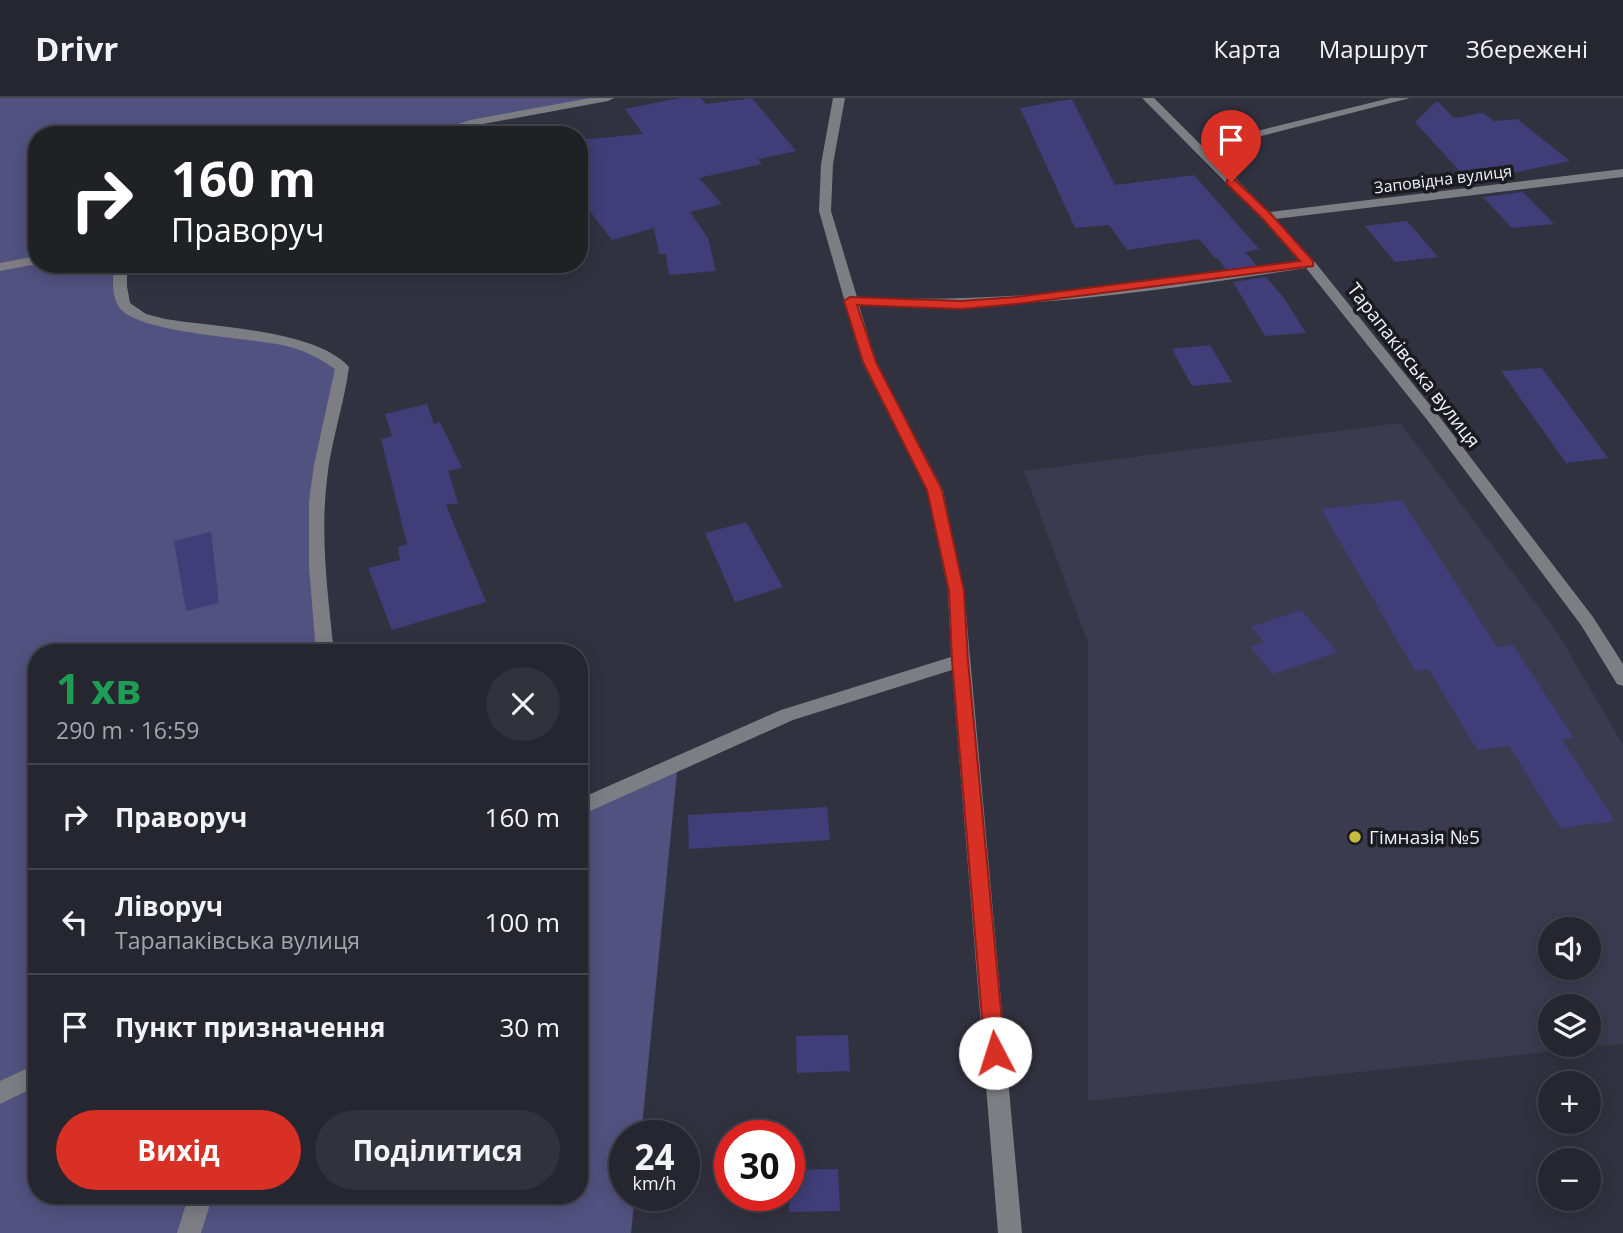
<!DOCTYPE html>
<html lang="uk">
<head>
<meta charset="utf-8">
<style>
	body { margin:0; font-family:"Open Sans",sans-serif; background:#31323b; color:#f1f3f6; height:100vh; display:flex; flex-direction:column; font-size:26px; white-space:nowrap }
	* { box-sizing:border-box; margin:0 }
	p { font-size:23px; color:#a3a5aa }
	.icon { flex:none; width:38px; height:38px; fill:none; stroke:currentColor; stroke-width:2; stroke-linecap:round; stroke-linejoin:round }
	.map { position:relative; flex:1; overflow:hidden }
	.side { position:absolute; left:28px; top:546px; width:560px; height:560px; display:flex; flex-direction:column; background:#25262f; border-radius:28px; box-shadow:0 4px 18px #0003,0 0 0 2px #42434b }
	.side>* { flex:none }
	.top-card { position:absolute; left:28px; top:28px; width:560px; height:147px; border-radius:28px; box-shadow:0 4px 18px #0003,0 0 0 2px #42434b; background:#202124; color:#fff; overflow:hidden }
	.tools { position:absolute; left:1538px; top:819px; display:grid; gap:14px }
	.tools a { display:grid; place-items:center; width:63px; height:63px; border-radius:50%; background:#25262f; box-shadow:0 4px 18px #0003,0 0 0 2px #42434b; font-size:35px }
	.speed { position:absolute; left:609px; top:1022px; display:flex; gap:14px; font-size:35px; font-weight:700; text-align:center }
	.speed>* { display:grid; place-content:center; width:91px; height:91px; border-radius:50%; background:#25262f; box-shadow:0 4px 18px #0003,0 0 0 2px #42434b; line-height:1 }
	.speed small { font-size:18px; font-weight:400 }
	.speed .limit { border:10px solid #d22; background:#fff; color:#111 }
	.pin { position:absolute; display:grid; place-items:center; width:60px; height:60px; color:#fff; margin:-72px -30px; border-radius:50% 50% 50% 0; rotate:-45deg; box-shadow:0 0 7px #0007 }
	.pin .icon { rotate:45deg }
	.me { position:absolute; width:77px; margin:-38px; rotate:355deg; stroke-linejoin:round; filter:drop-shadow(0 0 5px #0008) }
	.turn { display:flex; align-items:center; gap:24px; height:147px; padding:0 28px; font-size:32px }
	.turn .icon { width:91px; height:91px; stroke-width:2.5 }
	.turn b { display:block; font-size:49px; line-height:60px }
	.round { display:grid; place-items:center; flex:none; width:74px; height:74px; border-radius:37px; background:#31323b }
	.summary { display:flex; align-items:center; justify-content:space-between; height:119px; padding:0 28px }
	h1 { font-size:42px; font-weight:700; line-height:52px; color:#1e9e55 }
	.action { display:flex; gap:14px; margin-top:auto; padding:14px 28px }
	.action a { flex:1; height:80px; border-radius:42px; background:#d93025; color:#fff; font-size:28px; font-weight:700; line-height:80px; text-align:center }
	.action a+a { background:#31323b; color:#f1f3f6 }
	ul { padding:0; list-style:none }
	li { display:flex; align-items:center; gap:21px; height:105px; padding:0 28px; border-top:2px solid #42434b }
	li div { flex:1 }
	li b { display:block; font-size:26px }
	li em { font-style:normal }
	header { display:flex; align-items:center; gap:42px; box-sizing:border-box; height:98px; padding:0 35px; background:#25262f; border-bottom:2px solid #42434b }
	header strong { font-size:33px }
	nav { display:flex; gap:38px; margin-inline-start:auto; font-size:24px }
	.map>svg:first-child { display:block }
	.built { fill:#3a3b4e; fill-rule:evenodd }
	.green { fill:#525280 }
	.building { fill:#403d78 }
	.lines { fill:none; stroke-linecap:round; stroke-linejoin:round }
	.minor { fill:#7d7d84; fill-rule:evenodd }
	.route { fill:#d93025; stroke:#8d1f18; stroke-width:2 }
	.poi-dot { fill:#c8bb3b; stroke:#1a1a20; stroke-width:2.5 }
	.labels { text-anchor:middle; stroke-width:7; stroke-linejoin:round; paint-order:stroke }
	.far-street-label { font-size:16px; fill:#f0f1f9; stroke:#1a1a20 }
	.street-label { font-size:19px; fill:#f0f1f9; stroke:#1a1a20 }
	.poi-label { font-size:19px; fill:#f0f1f9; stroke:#1a1a20; text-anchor:start }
</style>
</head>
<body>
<header>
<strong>Drivr</strong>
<nav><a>Карта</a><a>Маршрут</a><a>Збережені</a></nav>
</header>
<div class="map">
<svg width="1623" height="1135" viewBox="0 0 1623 1135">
	<rect width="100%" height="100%" fill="#31323f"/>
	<path class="built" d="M1400,325L1554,529L1623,647V946L1088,1003V545L1024,373ZM1550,831H1589V870H1550ZM1550,908H1589V947H1550Z"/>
	<path class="green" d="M0,0H608L562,7L433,37H37V166H121L120,190L137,217L305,247L342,269L319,381L325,555H37V1097H579V710L678,664L641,1038H625V1097H635L631,1135H0Z"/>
	<path class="building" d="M680,0H701L706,6L752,0L796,53L758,61L762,66L699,80L722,106L690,114L708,140L716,173L669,177L666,156H659L654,130L612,142L579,99V42L643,36L625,11Z
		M1072,1L1115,87L1194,77L1259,151L1245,154L1257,168L1226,172L1218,160H1215L1199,141L1127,152L1109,127L1075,130L1020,10Z
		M1437,3L1454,20L1483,15L1494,23L1517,21L1570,63L1507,76L1512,82L1472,87L1415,24Z
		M1523,94L1554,126L1512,130L1483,99Z
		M1407,123L1438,159L1395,164L1365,128Z
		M1266,179L1284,200L1306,235L1265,238L1233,184Z
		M1210,247L1232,284L1192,288L1172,251Z
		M1542,270L1608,360L1566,365L1501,273Z
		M427,306L434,326L440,324L462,370L448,373L458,405L446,407L486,504L392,532L368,470L400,462L398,449L407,446L381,341L392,338L385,316Z
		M1402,402L1497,549L1513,547L1574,640L1562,641L1615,723L1560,730L1509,648L1477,652L1429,571L1415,573L1321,411Z
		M746,424L783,489L735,504L705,435Z
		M211,434L219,505L186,513L174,443Z
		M1301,512L1338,554L1273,576L1250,549L1264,544L1251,529Z
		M827,709L830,742L689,751L688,717Z
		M848,937L850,973L797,975L796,938Z
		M838,1071L840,1113L789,1114V1072Z"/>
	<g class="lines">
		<path class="minor" d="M590,0H614L608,3L472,28L445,37H427L470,22Z
			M833,0H845L833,66L831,113L857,199C1006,207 1152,186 1300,164L1262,121L1142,0H1154L1201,47L1390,0H1410L1207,52L1269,114L1623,71V79L1275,121L1314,163L1438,317L1593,519L1623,566V588L1617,586L1581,527L1428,323L1306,170C1157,193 1010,215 859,207L876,264L943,392L964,493L1022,1135H998L952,572L793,622L579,718V701L781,612L951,559L948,493L927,392L862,264L819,113L821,66Z
			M37,158V166L0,173V165Z
			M114,166H127V188L130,205L146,216L165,221C214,229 316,232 349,269C344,307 331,343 327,381C320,439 328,497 334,555H316L309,468V403L314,367L335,271C319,260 304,252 286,248C250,239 138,236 119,209C111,197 113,180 114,166Z
			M37,966V988L0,1006V983Z
			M189,1097H213L201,1135H177Z"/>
	</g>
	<path class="route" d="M1227,82H1235L1270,115L1313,163V168L1016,206L961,211L857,207L876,264L942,392L964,493L968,563L1005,955L1002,961L995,964L988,961L985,955L952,563L949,493L927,392L863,264L844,203L850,199L961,203L1016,199L1300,163L1262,120L1227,86Z"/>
	<circle class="poi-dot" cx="1355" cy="739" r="7"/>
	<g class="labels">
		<g class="far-street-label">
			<text transform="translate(1443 81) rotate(-7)" y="6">Заповідна вулиця</text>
		</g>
		<g class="street-label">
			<text transform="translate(1414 267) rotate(52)" y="7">Тарапаківська вулиця</text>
		</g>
		<g class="poi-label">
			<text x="1369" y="746">Гімназія №5</text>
		</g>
	</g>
</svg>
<div class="tools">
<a><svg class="icon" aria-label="sound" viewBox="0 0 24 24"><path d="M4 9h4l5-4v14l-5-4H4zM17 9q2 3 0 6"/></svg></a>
<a><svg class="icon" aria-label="layers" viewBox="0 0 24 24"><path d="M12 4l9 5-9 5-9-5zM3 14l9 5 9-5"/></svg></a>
<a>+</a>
<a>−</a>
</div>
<div class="speed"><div>24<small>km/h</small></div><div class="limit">30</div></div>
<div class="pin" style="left:1231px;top:84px;background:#d93025"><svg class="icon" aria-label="arrive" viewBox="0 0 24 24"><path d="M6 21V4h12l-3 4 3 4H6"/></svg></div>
<svg class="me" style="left:995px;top:955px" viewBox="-20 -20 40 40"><circle r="19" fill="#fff"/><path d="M0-13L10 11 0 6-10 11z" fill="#d93025"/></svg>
<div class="top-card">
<div class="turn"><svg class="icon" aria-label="right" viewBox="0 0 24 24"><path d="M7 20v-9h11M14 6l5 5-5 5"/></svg><div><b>160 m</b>Праворуч</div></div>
</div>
<section class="side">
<div class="summary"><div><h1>1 хв</h1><p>290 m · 16:59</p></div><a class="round"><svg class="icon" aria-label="close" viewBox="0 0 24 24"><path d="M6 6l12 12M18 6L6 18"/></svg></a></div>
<ul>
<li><svg class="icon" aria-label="right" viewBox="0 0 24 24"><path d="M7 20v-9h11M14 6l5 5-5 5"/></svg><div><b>Праворуч</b></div><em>160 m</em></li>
<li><svg class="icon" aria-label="left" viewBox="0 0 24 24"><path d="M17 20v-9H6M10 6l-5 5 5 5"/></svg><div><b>Ліворуч</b><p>Тарапаківська вулиця</p></div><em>100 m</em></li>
<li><svg class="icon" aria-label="arrive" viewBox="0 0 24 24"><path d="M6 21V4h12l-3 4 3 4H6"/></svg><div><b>Пункт призначення</b></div><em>30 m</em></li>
</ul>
<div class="action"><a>Вихід</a><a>Поділитися</a></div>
</section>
</div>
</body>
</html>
